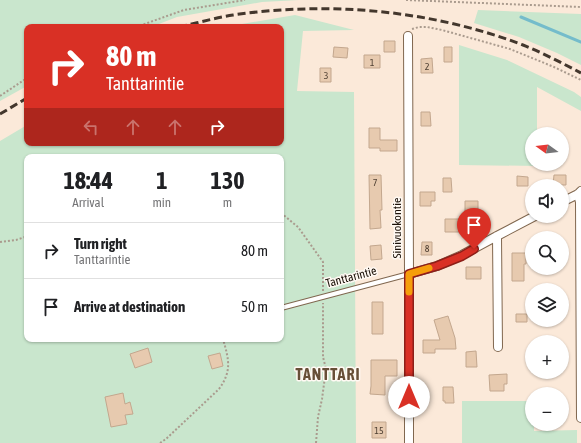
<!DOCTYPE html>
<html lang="en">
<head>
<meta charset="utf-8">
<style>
	body { margin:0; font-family:"Asap Condensed",sans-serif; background:#f2f2f2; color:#202124; height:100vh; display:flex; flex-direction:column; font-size:15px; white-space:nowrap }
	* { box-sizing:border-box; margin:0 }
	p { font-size:13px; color:#757577 }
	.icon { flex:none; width:22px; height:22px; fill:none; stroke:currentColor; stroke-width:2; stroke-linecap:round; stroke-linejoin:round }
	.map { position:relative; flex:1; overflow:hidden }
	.drawer { position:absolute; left:24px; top:154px; width:260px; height:188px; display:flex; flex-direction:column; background:#fff; border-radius:8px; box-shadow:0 1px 3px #0004 }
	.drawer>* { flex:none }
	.hud { position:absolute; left:24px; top:24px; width:260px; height:122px; border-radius:8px; box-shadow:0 1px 3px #0004; background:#d93025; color:#fff; overflow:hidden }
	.needle { width:26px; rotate:285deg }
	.controls { position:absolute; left:525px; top:127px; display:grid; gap:8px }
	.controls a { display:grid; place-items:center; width:44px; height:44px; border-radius:50%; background:#fff; box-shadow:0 1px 3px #0004; font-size:20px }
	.pin { position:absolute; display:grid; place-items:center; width:34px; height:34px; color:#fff; margin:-41px -17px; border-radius:50% 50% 50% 0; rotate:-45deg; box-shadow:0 0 4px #0007 }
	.pin .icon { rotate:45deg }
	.me { position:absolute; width:44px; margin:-22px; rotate:0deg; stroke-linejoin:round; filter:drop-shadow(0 0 3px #0008) }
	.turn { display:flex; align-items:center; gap:14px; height:84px; padding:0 16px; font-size:18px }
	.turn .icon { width:52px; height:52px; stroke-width:2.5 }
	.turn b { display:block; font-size:28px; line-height:34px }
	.lanes { display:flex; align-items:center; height:38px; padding:0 16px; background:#0003; justify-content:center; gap:20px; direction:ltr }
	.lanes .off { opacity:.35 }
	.eta { display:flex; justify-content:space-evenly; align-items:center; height:68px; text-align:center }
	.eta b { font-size:24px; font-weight:700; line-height:28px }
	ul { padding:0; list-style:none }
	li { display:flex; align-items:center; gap:12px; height:56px; padding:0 16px; border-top:1px solid #e0e0e0 }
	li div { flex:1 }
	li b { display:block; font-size:15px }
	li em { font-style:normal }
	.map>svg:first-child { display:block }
	.green { fill:#c9e6cd; fill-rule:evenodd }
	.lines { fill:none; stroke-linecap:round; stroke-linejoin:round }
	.stream { stroke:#74bccb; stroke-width:3 }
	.building { fill:#e7caaf; stroke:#c3a78e }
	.service-casing { stroke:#80674f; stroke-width:6 }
	.minor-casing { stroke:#80674f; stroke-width:10 }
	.path { stroke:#aa9b8e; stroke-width:2; stroke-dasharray:2 2; stroke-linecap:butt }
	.service { stroke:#fff; stroke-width:4 }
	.minor { stroke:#fff; stroke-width:8 }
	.rail { stroke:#43372d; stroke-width:3; stroke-dasharray:8 4; stroke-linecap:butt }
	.route-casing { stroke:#8d1f18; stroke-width:10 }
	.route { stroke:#d93025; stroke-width:7 }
	.slow { stroke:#f59e0b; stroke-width:7 }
	.labels { text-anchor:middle; stroke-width:3; stroke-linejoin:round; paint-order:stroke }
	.number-label { font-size:10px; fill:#4e3f32 }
	.street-label { font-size:12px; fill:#1b1108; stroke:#fff9f3 }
	.district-label { font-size:16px; font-weight:bold; letter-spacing:1px; fill:#674f37; stroke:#fff9f3 }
</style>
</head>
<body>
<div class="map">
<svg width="581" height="443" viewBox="0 0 581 443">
	<rect width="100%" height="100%" fill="#fbe9d9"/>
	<path class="green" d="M0,0H299L262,2L177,17L151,27H27V86L0,101Z
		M478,10L581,14V65L557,53L519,37L474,23Z
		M295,15L354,30L303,31L297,91L354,92L356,443H0V141L27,125V143H281V27H234L242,24ZM27,157H281V339H27Z
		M459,45L507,60L574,92L581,97V111L537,87V134H532V164H538V166L459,165Z
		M462,401H532V424H534V431L577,430V443H462Z"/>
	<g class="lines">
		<path class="stream" d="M521,17L581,42"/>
	</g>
	<path class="building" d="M384,41H395V52H384Z
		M334,47L348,48L347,58L333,57Z
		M444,47H452V62H444Z
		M364,55H380V68H364Z
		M432,58L433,73H421V59Z
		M320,68H331V82H320Z
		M421,112H430L431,126H421Z
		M369,128H380V140H397V151H380V148H369Z
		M369,175H381L382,210H380L381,228L370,229Z
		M554,175H566V185H553Z
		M517,176L528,177V186H517Z
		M443,178H451L452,192H443Z
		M420,192H435V201H431V206H420Z
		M465,201H478V218H479V234H466V232H445V219H465Z
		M422,242H432V255H421Z
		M381,245L382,259L371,260L370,246Z
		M512,253H526V264H524V281H512Z
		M466,267H481V279H466Z
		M372,302H383V334H372Z
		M516,314H527V322H516Z
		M448,316L455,338L456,349H435V353H423V340H440L434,320Z
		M148,348L152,362L135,368L130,354Z
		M476,351L477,367H466V352Z
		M220,353L223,366L212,369L208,356Z
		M371,360H397V376H385V395L370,394L371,386Z
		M507,374V384H504V391H490L489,375Z
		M443,387H453L454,403H445V401H443Z
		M123,393L125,404L130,402L133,414L125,415L127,424L111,427L105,397Z
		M372,422H386V438H372Z"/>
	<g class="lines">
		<g class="service-casing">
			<path id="service" d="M281,308L409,274"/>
		</g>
		<g class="minor-casing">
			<path id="minor" d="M408,36L409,274V443
				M578,194L580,202L581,418
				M562,202L578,194L581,191
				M497,236L498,347
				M409,274L437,266L462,255L497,236L535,216"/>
		</g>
		<path class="path" d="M406,0L581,7
			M136,27L184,10L245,0
			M412,29L419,27H427L442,30L510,49L554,67L581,80
			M0,96L27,78
			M281,213L298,227L323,262V291
			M0,242L16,240L25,237L27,238
			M160,443L166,439L219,389C232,371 229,360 223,339
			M316,443L318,417L322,399L326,369L323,357V303"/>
		<use href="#service" class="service"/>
		<use href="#minor" class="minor"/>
		<path class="rail" d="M179,27C197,23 215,18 233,15C330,1 431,10 523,45C543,53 562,63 581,73
			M0,114L27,98"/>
	</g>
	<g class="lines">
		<g class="route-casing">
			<path id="route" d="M409,397V274L437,266L462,256L474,249"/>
		</g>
		<use href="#route" class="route"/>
		<path class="slow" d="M409,292V274L429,268"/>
	</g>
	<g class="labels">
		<g class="number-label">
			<text x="372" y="66">1</text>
			<text x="427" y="70">2</text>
			<text x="326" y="79">3</text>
			<text x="375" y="186">7</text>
			<text x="427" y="252">8</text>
			<text x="379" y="434">15</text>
		</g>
		<g class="street-label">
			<text transform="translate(397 228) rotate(-90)" y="4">Sinivuokontie</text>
			<text transform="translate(351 277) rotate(-15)" y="4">Tanttarintie</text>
		</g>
		<g class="district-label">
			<text x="328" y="380">TANTTARI</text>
		</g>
	</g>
</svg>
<div class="controls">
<a><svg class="needle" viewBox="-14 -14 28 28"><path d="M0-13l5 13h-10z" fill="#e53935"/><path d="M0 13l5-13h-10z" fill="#757577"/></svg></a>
<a><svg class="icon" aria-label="sound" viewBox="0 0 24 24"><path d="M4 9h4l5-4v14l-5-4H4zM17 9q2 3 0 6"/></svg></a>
<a><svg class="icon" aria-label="search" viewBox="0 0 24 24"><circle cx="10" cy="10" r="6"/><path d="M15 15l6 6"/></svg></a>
<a><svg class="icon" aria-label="layers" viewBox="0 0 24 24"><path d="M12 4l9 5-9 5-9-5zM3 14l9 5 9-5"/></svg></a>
<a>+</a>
<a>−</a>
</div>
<div class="pin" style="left:474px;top:249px;background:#d93025"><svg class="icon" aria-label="arrive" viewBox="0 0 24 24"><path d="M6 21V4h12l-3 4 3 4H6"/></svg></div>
<svg class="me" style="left:409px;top:397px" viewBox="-20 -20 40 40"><circle r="19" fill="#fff"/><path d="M0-13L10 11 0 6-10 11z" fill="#d93025"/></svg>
<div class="hud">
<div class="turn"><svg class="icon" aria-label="right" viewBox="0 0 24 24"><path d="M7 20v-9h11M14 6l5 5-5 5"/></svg><div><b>80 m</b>Tanttarintie</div></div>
<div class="lanes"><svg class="icon off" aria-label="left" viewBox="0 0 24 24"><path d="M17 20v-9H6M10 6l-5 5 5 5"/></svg><svg class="icon off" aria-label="ahead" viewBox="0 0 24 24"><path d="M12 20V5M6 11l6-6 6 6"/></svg><svg class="icon off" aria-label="ahead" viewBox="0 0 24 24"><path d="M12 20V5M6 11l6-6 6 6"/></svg><svg class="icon" aria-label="right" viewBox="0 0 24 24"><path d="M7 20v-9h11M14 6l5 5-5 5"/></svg></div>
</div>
<section class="drawer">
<div class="eta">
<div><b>18:44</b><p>Arrival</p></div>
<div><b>1</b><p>min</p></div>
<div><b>130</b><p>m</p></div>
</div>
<ul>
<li><svg class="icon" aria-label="right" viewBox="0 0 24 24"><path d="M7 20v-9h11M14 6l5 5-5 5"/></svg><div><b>Turn right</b><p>Tanttarintie</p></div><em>80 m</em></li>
<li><svg class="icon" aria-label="arrive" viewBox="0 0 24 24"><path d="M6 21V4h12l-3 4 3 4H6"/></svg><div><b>Arrive at destination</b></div><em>50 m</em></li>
</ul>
</section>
</div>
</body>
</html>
